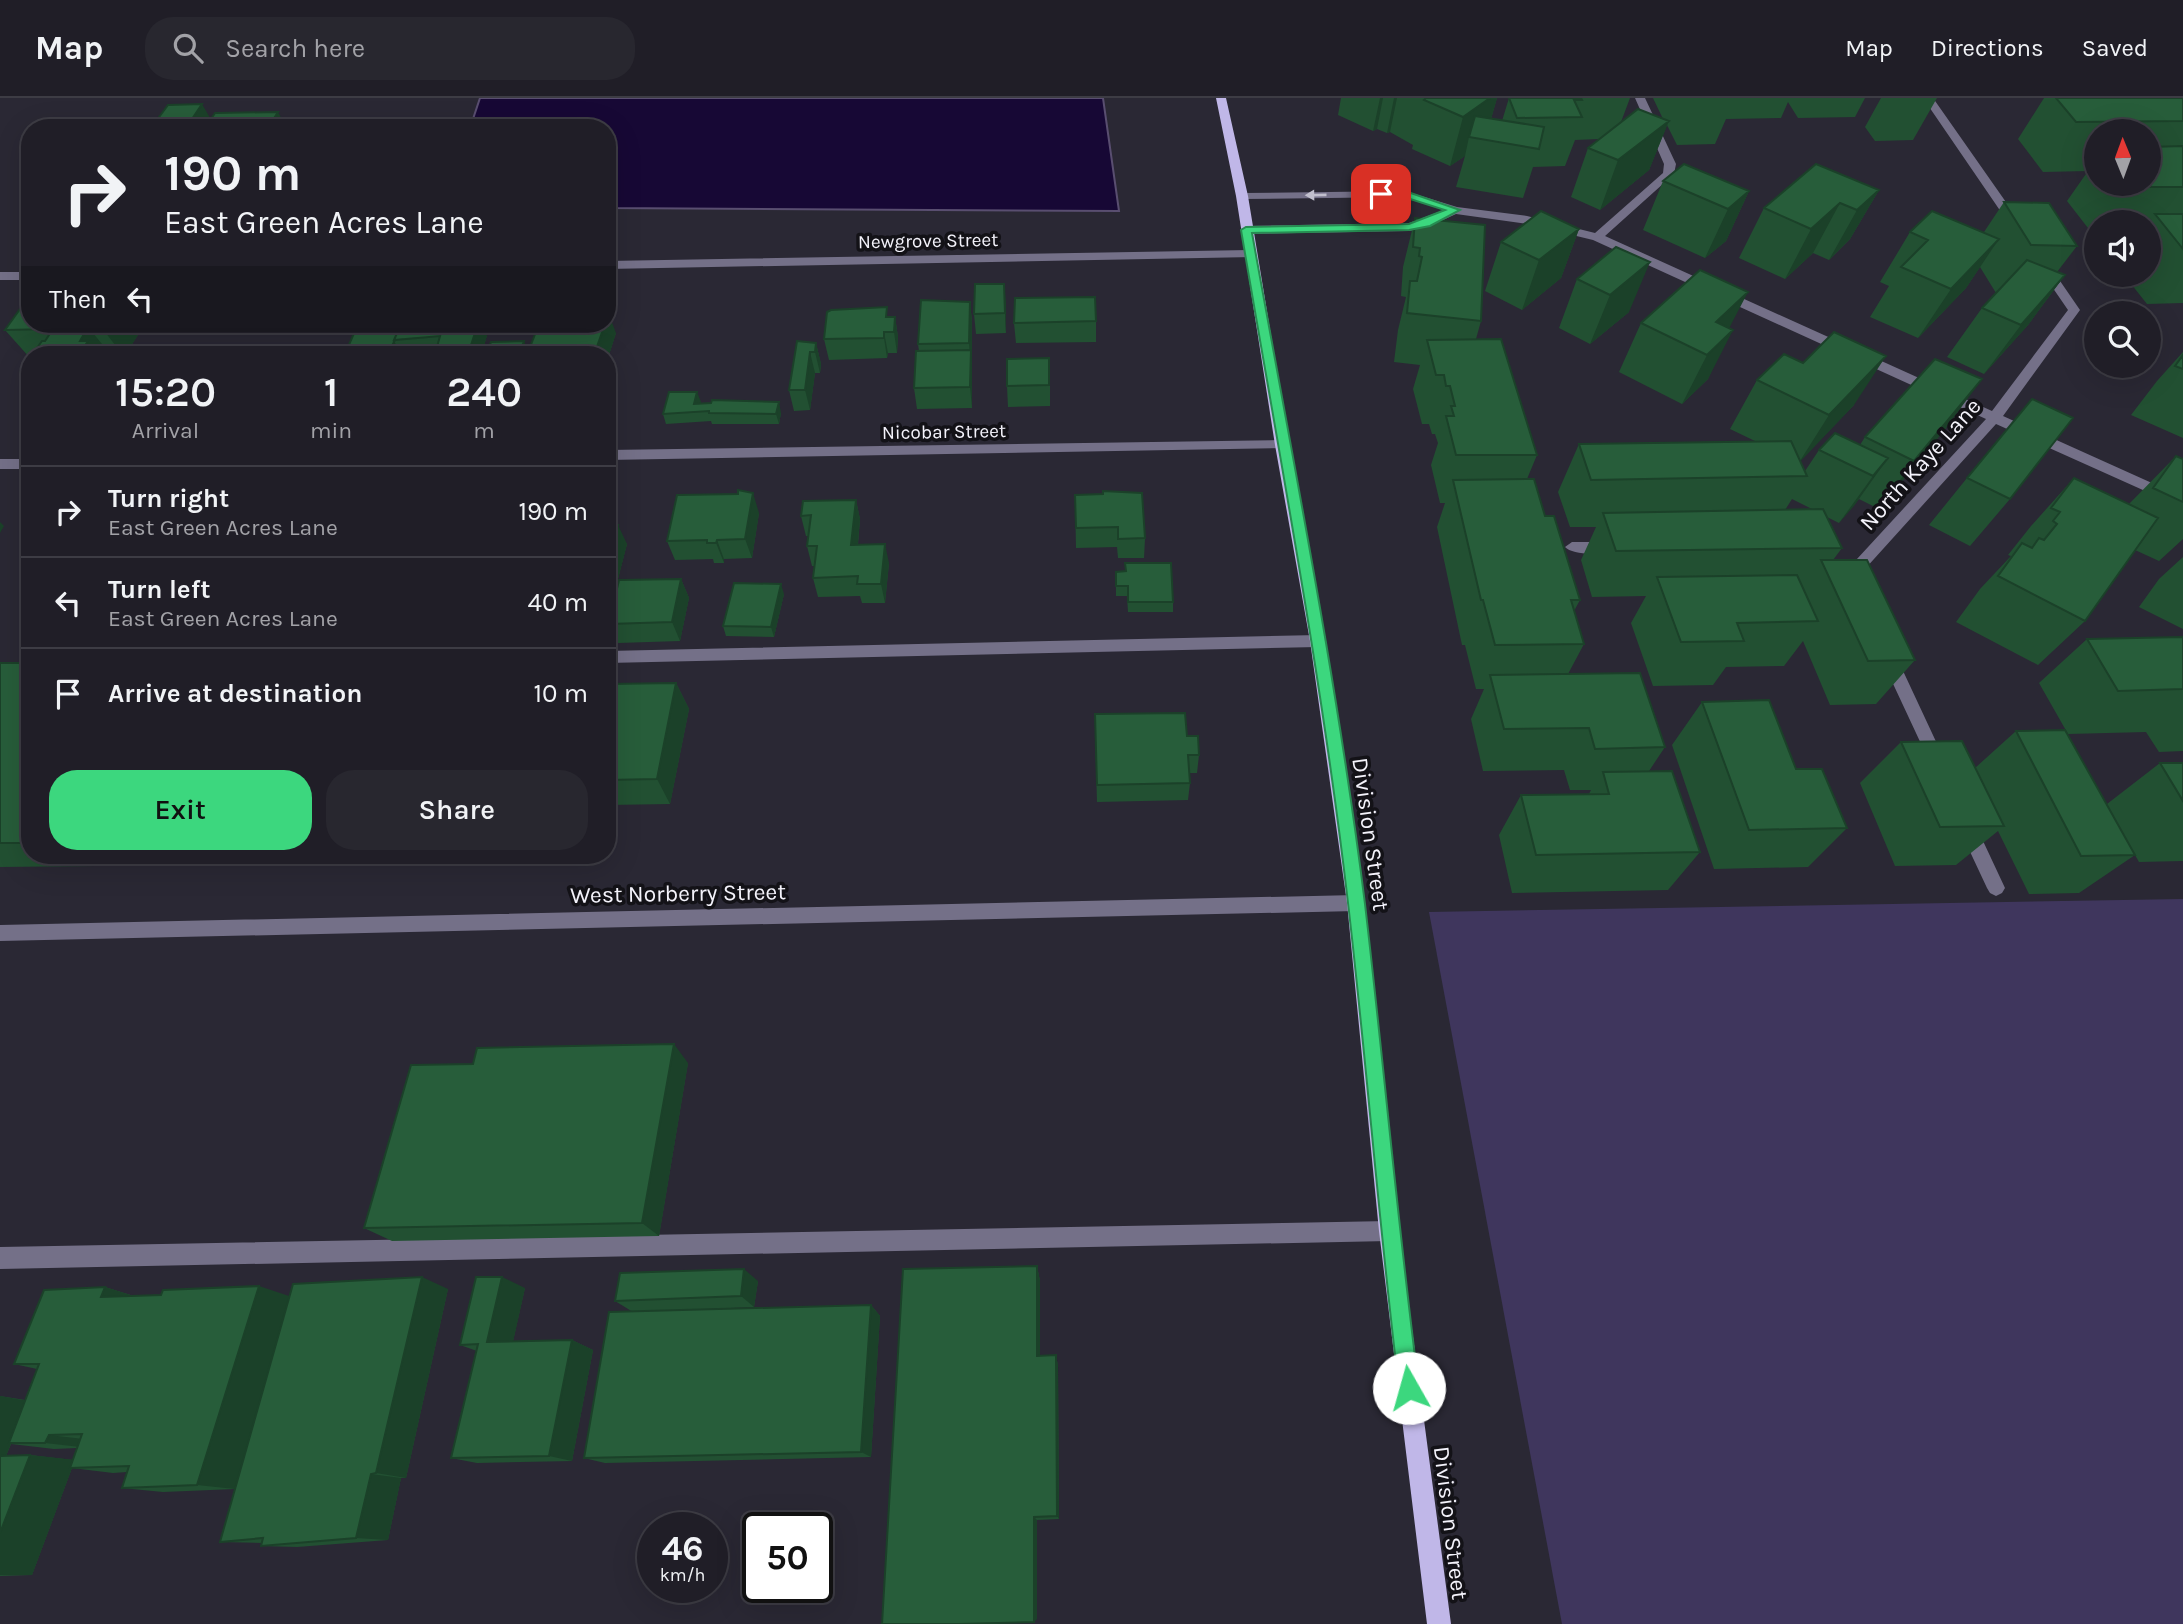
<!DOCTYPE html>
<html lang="en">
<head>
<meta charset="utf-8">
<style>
	body { margin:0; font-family:Karla,sans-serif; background:#28272f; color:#f1f3f6; height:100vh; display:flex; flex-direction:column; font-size:26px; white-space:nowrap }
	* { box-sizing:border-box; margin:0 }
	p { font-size:23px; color:#a2a2a7 }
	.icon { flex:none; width:38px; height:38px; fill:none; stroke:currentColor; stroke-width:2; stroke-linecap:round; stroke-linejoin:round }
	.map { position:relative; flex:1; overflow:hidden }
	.side { position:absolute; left:21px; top:248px; width:595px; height:518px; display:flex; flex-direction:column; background:#201e27; border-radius:28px; box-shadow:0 7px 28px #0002,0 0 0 2px #3d3c44 }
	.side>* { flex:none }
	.top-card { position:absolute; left:21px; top:21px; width:595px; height:214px; border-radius:28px; box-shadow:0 7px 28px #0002,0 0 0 2px #3d3c44; background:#201e27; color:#f1f3f6; overflow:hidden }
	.needle { width:46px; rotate:359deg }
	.controls { position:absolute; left:2084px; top:21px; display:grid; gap:14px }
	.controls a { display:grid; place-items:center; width:77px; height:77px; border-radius:50%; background:#201e27; box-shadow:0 7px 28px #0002,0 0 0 2px #3d3c44; font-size:35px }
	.speed { position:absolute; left:637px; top:1414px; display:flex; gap:14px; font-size:35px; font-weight:700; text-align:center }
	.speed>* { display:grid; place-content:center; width:91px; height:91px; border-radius:50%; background:#201e27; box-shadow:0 7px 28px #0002,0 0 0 2px #3d3c44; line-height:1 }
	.speed small { font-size:18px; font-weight:400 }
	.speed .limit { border:4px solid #111; border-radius:10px; background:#fff; color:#111 }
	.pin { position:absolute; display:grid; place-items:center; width:60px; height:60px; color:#fff; margin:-30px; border-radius:14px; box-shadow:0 4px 10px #0006 }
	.me { position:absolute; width:77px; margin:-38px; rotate:353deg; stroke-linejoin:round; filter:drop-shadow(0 0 5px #0008) }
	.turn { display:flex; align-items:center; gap:24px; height:147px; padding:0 28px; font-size:32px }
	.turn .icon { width:91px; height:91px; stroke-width:2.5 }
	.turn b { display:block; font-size:49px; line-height:60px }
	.then { display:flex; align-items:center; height:66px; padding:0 28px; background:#0003; gap:14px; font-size:26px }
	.eta { display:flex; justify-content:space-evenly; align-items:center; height:119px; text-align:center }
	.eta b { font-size:42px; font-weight:600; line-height:49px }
	.primary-button { display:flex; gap:14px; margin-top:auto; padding:14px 28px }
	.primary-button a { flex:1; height:80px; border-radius:28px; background:#3cd77e; color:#111; font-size:28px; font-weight:600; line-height:80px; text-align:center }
	.primary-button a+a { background:#28272f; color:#f1f3f6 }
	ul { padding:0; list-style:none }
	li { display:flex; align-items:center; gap:21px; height:91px; padding:0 28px; border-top:2px solid #3d3c44 }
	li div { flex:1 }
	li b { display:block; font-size:26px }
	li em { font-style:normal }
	header { display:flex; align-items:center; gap:42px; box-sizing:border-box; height:98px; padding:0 35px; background:#201e27; border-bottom:2px solid #3d3c44 }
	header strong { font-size:33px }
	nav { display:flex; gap:38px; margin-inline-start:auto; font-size:24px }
	.search { width:490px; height:63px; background:#28272f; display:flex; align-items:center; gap:18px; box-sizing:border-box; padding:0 24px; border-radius:28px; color:#a2a2a7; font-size:26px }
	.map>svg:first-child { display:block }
	.green { fill:#3f365d }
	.water { fill:#170835; stroke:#594e70; stroke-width:2 }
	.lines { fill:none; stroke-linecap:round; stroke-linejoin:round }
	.minor { fill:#747088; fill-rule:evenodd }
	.major { fill:#c0b7e8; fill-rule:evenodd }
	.wall { fill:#225032; fill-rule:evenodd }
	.shaded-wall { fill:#1b4129 }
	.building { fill:#275d3a; stroke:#1b4129; stroke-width:2 }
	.oneway { fill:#c1bfcd }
	.route { fill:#3cd77e; stroke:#278c52; stroke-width:2 }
	.labels { text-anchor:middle; stroke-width:7; stroke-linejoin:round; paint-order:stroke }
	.far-street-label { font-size:19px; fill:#f4f3fb; stroke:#131217 }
	.street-label { font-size:23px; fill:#f4f3fb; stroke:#131217 }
</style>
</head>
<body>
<header>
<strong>Map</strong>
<div class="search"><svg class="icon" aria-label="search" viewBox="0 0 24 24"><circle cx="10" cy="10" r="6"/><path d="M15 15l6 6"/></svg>Search here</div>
<nav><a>Map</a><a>Directions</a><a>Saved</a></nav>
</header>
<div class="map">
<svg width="2183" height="1526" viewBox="0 0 2183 1526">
	<rect width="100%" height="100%" fill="#2a2834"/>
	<path class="green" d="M2183,801V1526H1562L1429,814Z"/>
	<path class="water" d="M480,0H1103L1119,113L607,110V30H470Z"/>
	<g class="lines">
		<path class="minor" d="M1635,0H1645L1676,66L1674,76L1605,138L1992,313L2068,212L2037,167L2047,164L2080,212L2003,318L2183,399V410L1996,326L1855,482L1850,483L1843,478L1845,474L1986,321L1593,142L1527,126L1456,116L1430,128L1409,133L1246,136L1240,132L1246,128L1409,125L1444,112L1404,99L1242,101L1236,98L1242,95L1405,93L1457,109L1527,118L1595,135L1663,75L1664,66Z
			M1923,0H1933L2022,127L2020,130H2012Z
			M1250,152L1256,156L1254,159L607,171V163Z
			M0,174H30V182H0Z
			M1282,342L1287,344V350L607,362V352Z
			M0,361H30V371H0Z
			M1572,444H1610L1617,449C1609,458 1573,458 1565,449Z
			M1318,537L1326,543L1318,549L607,565V553Z
			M1889,554L1897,560L1946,665L1944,670H1932L1930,665L1881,560Z
			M1967,721L1973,723L1976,728L2005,790L2002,795L1996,798L1990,795L1987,790L1958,728L1961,723Z
			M1356,797L1362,799L1365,805L1362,811L1356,813L0,843V827Z
			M1389,1123L1396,1126L1399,1133L1396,1140L1389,1143L0,1171V1149Z"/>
		<path class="major" d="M1216,0H1226L1248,98L1289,347L1326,543L1365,805L1399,1133L1451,1526H1427L1379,1133L1347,805L1310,543L1275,347L1236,98Z"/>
	</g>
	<path class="wall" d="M1341,0H1497L1491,21L1502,23L1509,0H1630L1621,24L1663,21L1653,0H1865L1855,19L1798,20L1788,4L1781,20L1726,21L1715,46L1677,47L1667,27L1649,72L1600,112L1571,99L1588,50L1599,41L1575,42L1565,68L1533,69L1523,100L1456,89L1465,58L1450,68L1412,51L1413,47L1390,34L1387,35L1377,31L1373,33L1338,17Z
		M1881,0H1937L1913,42L1875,43L1865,29Z
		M2044,0H2183V205L2147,206L2124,177H2149V124H2096V139H2095L2067,103L2088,73L2043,74L2018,41ZM2096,33H2149V86H2096Z
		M1663,83L1749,93L1726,143L1705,160L1643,132Z
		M1879,92L1850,141L1829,162L1813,155L1785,181L1739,160L1764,110Z
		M2004,104L2077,148L2057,174L2065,177L2028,227L1984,276L1947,259L1982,210L1996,195L1980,169L1966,190L1918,240L1870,219L1889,188L1880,184L1910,134H1984Z
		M1415,120L1481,223L1476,241L1537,357L1527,381L1545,418L1580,502L1574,513L1584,546L1568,576L1665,649L1649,673L1700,754L1668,792L1512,795L1499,737L1521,697L1589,696L1591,692H1570L1564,672L1483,673L1471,621L1484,591H1476L1465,547H1462L1437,429L1445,405H1440L1431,367L1438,345L1435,336H1432L1429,326H1422L1413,291L1420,267L1394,264L1398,232L1406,199L1401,198L1403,169Z
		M1579,131L1561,180L1522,212L1485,193L1501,144Z
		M1616,149L1629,214L1590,246L1559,230L1577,181Z
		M1004,186L1006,235L976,236L974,216Z
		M970,204L972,224V310L917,311L914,290L919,253L918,246Z
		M888,219H895L898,239L897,255H888L887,260L829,262L824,241Z
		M1096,223V244L1016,245L1014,225Z
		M1641,225L1730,230L1708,281L1682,306L1619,274Z
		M145,226L125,257H30V260L5,232Z
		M358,226H484L488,234L483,251L528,253L616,235L607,263V257H353L348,249Z
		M816,245L821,266L820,275H815L810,312L794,313L789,292Z
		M2183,254V340L2131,317L2157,283Z
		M30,260V283L21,273Z
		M1050,281V308L1008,309L1007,288Z
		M1757,282L1854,307L1800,363L1805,373L1819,352L1860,347L1865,339L1946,330L1879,411L1859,401L1839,425L1827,419L1842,450L1833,462L1915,562L1876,606L1830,607L1803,543L1784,568L1726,569L1713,587L1653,588L1631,525L1646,498L1592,499L1581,462L1596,429H1570L1558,394L1579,346L1755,343L1730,331ZM1792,401L1812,411L1785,412Z
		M701,304L700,305L781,315L779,326H712L711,323L666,326L663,316Z
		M2176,358L2183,361V441L2159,463L2135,452L2085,523L2038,567L1956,524L1980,491L2011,458L2008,457L2031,428L2074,380L2129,406Z
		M1967,380L2010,401L1970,448L1929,427Z
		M1075,397L1145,440L1144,460H1118L1117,449L1076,450Z
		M856,402L860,421L858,447L889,465L885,505H862L860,498L818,499L813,480L815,468H812L807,448L808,438H806L801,418Z
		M759,415L752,460L724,461V465H714L713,461L675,462L667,443Z
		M607,427L627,446L612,504H607Z
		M2183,459V531L2139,509L2159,481Z
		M1125,465L1173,504V514H1128L1127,498H1116V474L1125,473Z
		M681,481L689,500L680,543L618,545L609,526Z
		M784,496L774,539L726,538L723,528Z
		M2183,539V653L2159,654L2146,634L2068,636L2039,585L2087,541Z
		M0,565H30V758H100L95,768L0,769Z
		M676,585L689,611L670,706L607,707V586Z
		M1702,604L1847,730L1808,769L1714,771L1672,647Z
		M2016,633L2107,706L2160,665H2183V763L2139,764L2135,757L2079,795L2029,796L1998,733L1956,767L1895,768L1860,685L1901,644L1975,670Z
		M1095,634L1187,638L1199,657L1197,675H1189L1190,685L1188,702L1097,704Z
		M688,965L659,1138L392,1143L364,1130Z
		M1037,1168L1040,1183V1258L1056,1257L1058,1268L1059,1421L1037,1422V1521L959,1526Z
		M758,1183L754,1209L661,1213L871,1207L880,1218L871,1359L605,1365L584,1360L633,1214L615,1203Z
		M105,1189L134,1198H289L448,1191L406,1380H401L388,1442L297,1449L261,1448L262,1445L220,1444L235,1391L163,1394L122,1390L127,1374L113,1375L72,1370L32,1477L0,1478V1298L25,1302L37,1271L14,1266ZM11,1346L54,1351L77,1350L73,1362L30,1357L6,1358Z
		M525,1190L513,1243L572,1242L593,1252L572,1363L477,1365L451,1360L477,1253L460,1247Z"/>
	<path class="shaded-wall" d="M1380,0H1383L1377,31L1373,33Z
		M1394,0H1397L1390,34L1387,35Z
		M1490,0H1497L1485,42L1469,39L1465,58L1450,68L1463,19Z
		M202,6L216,30H186Z
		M278,14L287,30H268Z
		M1669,23L1649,72L1600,112L1618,62Z
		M1879,92L1850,141L1829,162L1857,112Z
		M1749,93L1726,143L1705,160L1728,111Z
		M1840,105L1813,155L1785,181L1811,131Z
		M1579,131L1561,180L1522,212L1539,162Z
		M1999,141L1966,190L1918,240L1951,191Z
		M1650,164L1629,214L1590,246L1610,197Z
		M2065,177L2028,227L1984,276L2021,227Z
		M1004,186L1006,206V235L1005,215Z
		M1748,194L1724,240L1733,232L1708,281L1682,306L1707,257L1716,224Z
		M970,204L972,224V310L970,289V261L969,245Z
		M608,214L616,235L607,263V257H594L605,226H607Z
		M895,219L898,239L897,255L894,234Z
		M103,226H145L125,257H123L101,229Z
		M467,226H484L488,234L483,252L476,257L465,235Z
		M88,229L111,257H79L80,243Z
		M884,234L888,255L887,260L884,240Z
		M394,243L400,254L398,257L392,248Z
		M524,243L530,257H519Z
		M816,245L821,266L820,275L815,254Z
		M810,254L815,275L810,312L805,292Z
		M1886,258L1854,307L1798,366L1829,317Z
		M1982,281L1946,330L1879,411L1914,363Z
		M697,294L701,304L698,314L694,306Z
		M779,304L781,315L779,326L776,316Z
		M1888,360L1854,408L1839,425L1873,378Z
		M753,395L759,415L752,460L745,441Z
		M856,402L860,421L856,466L851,447Z
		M0,424L4,428L0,435Z
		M618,427L627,446L612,504L607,495V467Z
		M717,442L724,461V465L716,445Z
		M885,446L889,465L885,505L881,486Z
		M681,481L689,500L680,543L672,524Z
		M781,486L784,496L774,539L771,529Z
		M676,585L689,611L670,706L657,681Z
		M80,758H100L95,768Z
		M674,946L688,965L659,1138L642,1125Z
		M1037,1168L1040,1183V1269L1037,1258Z
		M744,1171L758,1183L754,1209L741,1198Z
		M422,1179L448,1191L406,1380L376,1375Z
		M502,1179L525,1190L511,1253L487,1244Z
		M259,1188L292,1199L235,1391L197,1387Z
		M105,1189L143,1201L101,1199Z
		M871,1207L880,1218L871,1359L861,1354Z
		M572,1242L593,1252L572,1363L549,1358Z
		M1056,1257L1058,1268L1059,1421L1057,1418Z
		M0,1298L28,1303L0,1373Z
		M49,1337L92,1342L89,1350L45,1345Z
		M30,1357L75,1362L32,1477H0V1435Z
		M371,1376L401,1380L388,1442L356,1440Z
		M1034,1419L1037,1422V1521L1034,1524Z"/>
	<path class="building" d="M1426,0H1490L1463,19L1424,2Z
		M1509,0H1581L1582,2H1574L1582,19L1517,20Z
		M2056,0H2183V23L2076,24Z
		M202,6L186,30H151L168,7Z
		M1638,11L1669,23L1618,62L1588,50Z
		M278,14L268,30H205L215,15Z
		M1475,18L1544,29L1539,51L1469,39Z
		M2183,48V89H2132L2129,86H2149V49Z
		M1684,66L1749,93L1728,111L1663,83Z
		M1816,66L1879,92L1857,112L1840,105L1811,131L1764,110Z
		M2004,104L2049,105L2077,148L2031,147Z
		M1541,113L1579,131L1539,162L1501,144Z
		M1932,113L1999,141L1951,191L1901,169L1928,142L1910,134Z
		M2155,116H2183V151Z
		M1415,120L1485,127L1481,223L1407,215L1410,183H1417L1422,159L1419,158L1420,150L1413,149Z
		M1616,149L1650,164L1610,197L1577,181Z
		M2027,162L2065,177L2021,227L1982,210Z
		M1700,172L1748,194L1716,224L1733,232L1707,257L1641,225Z
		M975,186H1004L1005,215L974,216Z
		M30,197V226H103L101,229H88L80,243H88L79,257H32L42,243H45L53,231L5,232Z
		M1095,199L1096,223L1014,225L1015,200Z
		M921,202L970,204L969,245L918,246Z
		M887,209L886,219H895L894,234H884V240L824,241L827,214L831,212Z
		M358,226H401L394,242H395L392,248L348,249Z
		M401,226H467L465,235H475L471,247L437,249L440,238L394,242Z
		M539,226H605L594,257H527Z
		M1834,234L1886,258L1829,317L1757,282L1784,256L1803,265Z
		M1501,241L1537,357H1456L1446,318H1454L1451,308H1455L1450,288H1446L1444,277H1436L1427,242Z
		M524,243L519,257H375L377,252L488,251L491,244Z
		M797,243L816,245L815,254H810L805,292H789Z
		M971,252L970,289L914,290L916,253Z
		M2183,257V271L2175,268Z
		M30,260V273H21Z
		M1049,260V287L1007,288V261Z
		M1935,261L1982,281L1914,363L1865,339Z
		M669,294H697L694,306L711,305L712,302L779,304L776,316L709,315V313L663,316Z
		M2032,301L2073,320L2010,401L1967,380Z
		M1835,335L1888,360L1873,378L1819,352Z
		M1791,343L1807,378L1591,382L1579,346Z
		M2176,358L2183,361V404L2153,390Z
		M2074,380L2158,420L2085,523L1998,478L2022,445L2032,450L2039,440L2044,442L2057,426L2053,423L2060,414L2051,410Z
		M1534,381L1545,418H1554L1580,502H1571L1584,546L1495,547L1483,502H1481L1453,382Z
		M738,392L753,395L745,441L717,442L716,445H707V442L667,443L677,397L738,396Z
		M1103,393L1142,395L1145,440L1118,441V429L1076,430L1075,397L1103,396Z
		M856,402L851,447L885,446L881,486H857L858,478L813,480L817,448H807L811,417L801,418L803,403Z
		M1823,411L1842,450L1616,453L1603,415Z
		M607,427H618L607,467Z
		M1821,462H1867L1915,562L1868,563Z
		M1125,465H1171L1173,504H1128V488H1116V474L1126,473Z
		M1797,477L1818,523L1737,525L1744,543L1681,544L1657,479Z
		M681,481L672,524L609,526L619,482Z
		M734,485L781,486L771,529L723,528Z
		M2183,539V591L2118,593L2087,541Z
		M0,565H30V745H0Z
		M1640,575L1665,649L1595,651L1589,630L1504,631L1490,577Z
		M676,585L657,681L607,682V586Z
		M1769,602L1796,671H1822L1847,730L1749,732L1702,604Z
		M1185,615L1187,638H1198L1199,657H1188L1190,685L1097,687L1095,616Z
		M2065,632L2135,757L2081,758L2016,633Z
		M1962,643L2004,728L1940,729L1901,644Z
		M2160,665H2183V703Z
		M1672,673L1700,754L1536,757L1521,697L1609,696L1603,674Z
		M674,946L642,1125L364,1130L411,967L473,966L477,950Z
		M1037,1168V1258L1056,1257L1057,1418L1034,1419V1524L959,1526H882L903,1171Z
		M744,1171L741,1198L615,1203L620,1175Z
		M422,1179L376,1375L371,1376L356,1440L261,1448L263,1440L220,1444L293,1186Z
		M476,1179H502L487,1244L572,1242L549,1358L451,1360L478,1246L460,1247Z
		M259,1188L197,1387L122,1390L129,1368L70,1370L82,1336L49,1337L45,1345H9L39,1266H14L44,1192L105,1189L101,1199L161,1197L163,1192Z
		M871,1207L861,1354L584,1360L609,1214Z
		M30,1357L0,1435V1358Z"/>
	<defs><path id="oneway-solid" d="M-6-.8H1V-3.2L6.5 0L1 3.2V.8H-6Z" transform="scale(1.75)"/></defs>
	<use class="oneway" href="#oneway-solid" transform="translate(1316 97) rotate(179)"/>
	<path class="route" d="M1381,93H1405L1460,112L1430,128L1409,132L1252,135C1292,358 1337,581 1365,806C1384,968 1398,1129 1419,1290L1416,1297L1409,1300L1402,1297L1399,1290C1379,1129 1367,967 1348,805C1322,580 1279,356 1241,132L1246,129L1409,126L1445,112L1404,99L1377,98V94Z"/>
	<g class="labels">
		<g class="far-street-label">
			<text transform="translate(928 142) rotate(-1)" y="7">Newgrove Street</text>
			<text transform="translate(944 333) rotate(-1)" y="7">Nicobar Street</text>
		</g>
		<g class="street-label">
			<text transform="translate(1920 366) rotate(-48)" y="8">North Kaye Lane</text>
			<text transform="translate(1371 736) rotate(82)" y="8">Division Street</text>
			<text transform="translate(678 795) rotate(-1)" y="8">West Norberry Street</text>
			<text transform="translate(1451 1425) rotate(83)" y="8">Division Street</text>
		</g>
	</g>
</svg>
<div class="controls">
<a><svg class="needle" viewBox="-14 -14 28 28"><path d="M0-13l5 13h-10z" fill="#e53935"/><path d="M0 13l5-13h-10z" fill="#a2a2a7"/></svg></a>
<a><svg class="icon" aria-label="sound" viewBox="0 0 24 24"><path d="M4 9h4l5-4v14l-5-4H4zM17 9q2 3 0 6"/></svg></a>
<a><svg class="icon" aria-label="search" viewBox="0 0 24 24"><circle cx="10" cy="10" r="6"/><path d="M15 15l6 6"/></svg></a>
</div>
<div class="speed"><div>46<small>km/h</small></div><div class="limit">50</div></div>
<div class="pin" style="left:1381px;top:96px;background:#d93025"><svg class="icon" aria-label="arrive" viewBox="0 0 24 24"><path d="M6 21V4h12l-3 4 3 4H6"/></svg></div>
<svg class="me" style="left:1409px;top:1290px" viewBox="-20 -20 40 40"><circle r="19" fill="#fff"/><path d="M0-13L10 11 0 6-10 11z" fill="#3cd77e"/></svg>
<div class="top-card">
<div class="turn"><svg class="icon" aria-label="right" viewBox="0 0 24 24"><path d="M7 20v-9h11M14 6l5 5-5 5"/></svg><div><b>190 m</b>East Green Acres Lane</div></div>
<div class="then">Then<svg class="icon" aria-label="left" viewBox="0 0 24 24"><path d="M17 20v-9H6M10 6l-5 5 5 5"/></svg></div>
</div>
<section class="side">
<div class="eta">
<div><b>15:20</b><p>Arrival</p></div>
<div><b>1</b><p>min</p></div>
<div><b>240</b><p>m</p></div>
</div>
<ul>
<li><svg class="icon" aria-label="right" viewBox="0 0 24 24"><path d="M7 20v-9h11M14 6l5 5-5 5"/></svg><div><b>Turn right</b><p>East Green Acres Lane</p></div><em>190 m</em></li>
<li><svg class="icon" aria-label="left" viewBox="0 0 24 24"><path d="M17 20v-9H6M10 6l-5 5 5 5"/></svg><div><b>Turn left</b><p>East Green Acres Lane</p></div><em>40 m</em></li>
<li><svg class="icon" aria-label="arrive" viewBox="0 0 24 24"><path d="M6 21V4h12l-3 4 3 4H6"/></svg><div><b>Arrive at destination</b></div><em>10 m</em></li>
</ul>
<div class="primary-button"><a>Exit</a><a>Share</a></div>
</section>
</div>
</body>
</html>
